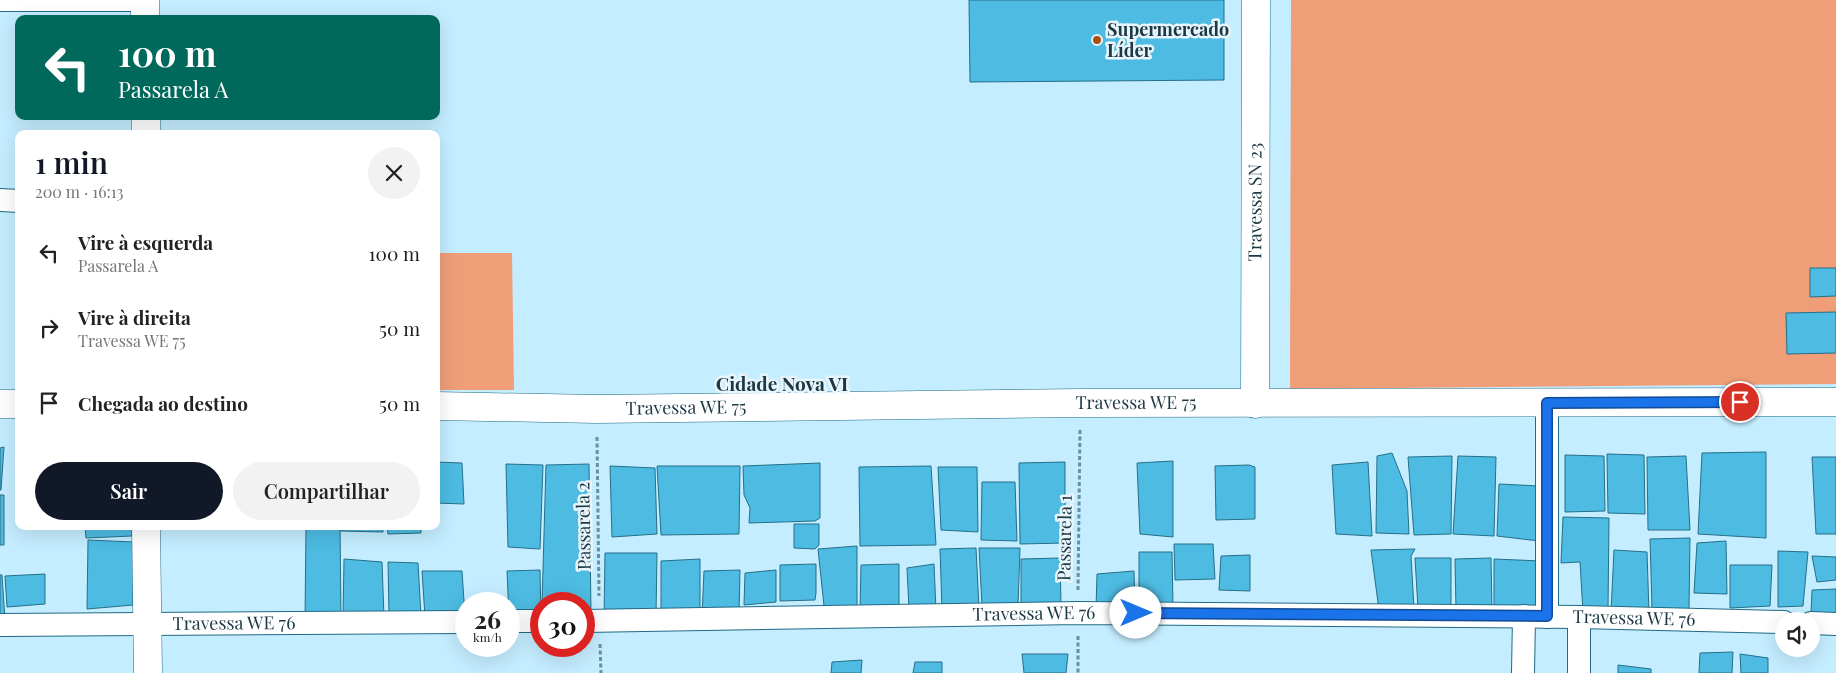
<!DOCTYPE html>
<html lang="pt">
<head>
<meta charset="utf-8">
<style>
	body { margin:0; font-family:"Playfair Display",serif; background:#f2f2f2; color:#222; height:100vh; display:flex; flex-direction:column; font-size:19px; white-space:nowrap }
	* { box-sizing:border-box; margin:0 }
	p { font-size:16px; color:#767676 }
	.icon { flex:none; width:28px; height:28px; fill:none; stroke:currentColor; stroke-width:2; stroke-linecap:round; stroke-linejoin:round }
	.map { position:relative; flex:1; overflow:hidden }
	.sheet { position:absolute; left:15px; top:130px; width:425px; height:400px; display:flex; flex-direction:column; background:#fff; border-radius:10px; box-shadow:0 5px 20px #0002 }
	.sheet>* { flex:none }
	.top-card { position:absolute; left:15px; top:15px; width:425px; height:105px; border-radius:10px; box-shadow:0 5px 20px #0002; background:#00695c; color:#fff; overflow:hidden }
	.buttons { position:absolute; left:1775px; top:612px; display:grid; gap:10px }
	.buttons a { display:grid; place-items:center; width:45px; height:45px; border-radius:50%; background:#fff; box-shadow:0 5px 20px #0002; font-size:25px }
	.speed { position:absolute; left:455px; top:592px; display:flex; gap:10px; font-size:25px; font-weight:700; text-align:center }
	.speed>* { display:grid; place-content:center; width:65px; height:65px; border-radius:50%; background:#fff; box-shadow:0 5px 20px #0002; line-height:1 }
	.speed small { font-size:12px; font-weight:400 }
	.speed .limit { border:8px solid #d22; background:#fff; color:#111 }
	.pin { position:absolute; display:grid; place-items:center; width:42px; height:42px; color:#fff; margin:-21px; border:2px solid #fff; border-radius:50%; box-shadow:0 1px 5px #0007 }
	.me { position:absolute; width:55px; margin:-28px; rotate:90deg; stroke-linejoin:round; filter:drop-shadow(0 0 4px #0008) }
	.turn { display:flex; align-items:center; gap:18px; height:105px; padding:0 20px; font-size:22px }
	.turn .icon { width:65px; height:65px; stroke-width:2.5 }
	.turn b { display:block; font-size:35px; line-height:42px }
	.round { display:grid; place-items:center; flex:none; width:52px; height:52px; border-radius:26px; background:#f2f2f2 }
	.head { display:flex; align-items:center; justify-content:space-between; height:85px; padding:0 20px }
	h1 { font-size:30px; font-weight:600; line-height:38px; color:#111827 }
	.action { display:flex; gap:10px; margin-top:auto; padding:10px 20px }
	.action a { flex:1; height:58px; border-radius:30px; background:#111827; color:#fff; font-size:20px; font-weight:600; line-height:58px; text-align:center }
	.action a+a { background:#f2f2f2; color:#222 }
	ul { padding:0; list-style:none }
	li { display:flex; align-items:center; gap:15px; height:75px; padding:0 20px }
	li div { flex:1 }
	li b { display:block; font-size:19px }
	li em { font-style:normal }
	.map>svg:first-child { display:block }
	.green { fill:#ef9e78 }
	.building { fill:#4dbbe2; stroke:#266f89 }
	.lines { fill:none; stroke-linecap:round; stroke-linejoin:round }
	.minor-casing { stroke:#206a84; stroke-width:24 }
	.tertiary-casing { stroke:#206a84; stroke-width:29 }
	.path { stroke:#6c8f9e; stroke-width:3; stroke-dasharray:4 2.5; stroke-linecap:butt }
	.minor { stroke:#fff; stroke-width:22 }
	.tertiary { stroke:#fff; stroke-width:28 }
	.route-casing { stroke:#114b97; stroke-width:12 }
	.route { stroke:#1a73e8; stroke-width:9 }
	.poi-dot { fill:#af4d12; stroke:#e8f5fb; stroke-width:2 }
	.labels { text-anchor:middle; stroke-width:5; stroke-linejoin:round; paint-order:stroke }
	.poi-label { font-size:18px; font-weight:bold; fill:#1b3844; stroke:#e8f5fb; text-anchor:start }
	.street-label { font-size:18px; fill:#1b3844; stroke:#e8f5fb }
	.neighbourhood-label { font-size:19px; font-weight:bold; fill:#1b3844; stroke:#e8f5fb }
</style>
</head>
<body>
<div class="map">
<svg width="1836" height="673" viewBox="0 0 1836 673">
	<rect width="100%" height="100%" fill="#c4edff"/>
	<path class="green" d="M1291,0H1836V384L1290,389Z
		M436,253H512L514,390H436Z"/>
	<path class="building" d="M969,0H1224V80L970,82Z
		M1810,268H1836V296L1810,297Z
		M1836,312V353L1787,354L1786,313Z
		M4,447L1,490H0V448Z
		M1766,452V538L1698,534L1702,453Z
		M1392,453L1407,491L1409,534L1376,533L1377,456Z
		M1607,454L1644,455L1645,514L1608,513Z
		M1565,455L1604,456L1605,511L1565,512Z
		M1452,456L1451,534L1414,535L1408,457Z
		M1458,456L1496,457L1494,536L1453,534Z
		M1686,456L1690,530H1648L1647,457Z
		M1812,457H1836V534H1816Z
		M1173,461V537L1140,534L1137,463Z
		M436,462L462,463L464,504L436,503Z
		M1065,462V543L1020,544L1019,463Z
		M1368,462L1372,536L1336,534L1332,465Z
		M820,463V518L815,521L749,523L750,508L744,495L743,466Z
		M506,464L543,465L540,549L508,547Z
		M589,464L591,613L584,612V604H542L546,465Z
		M1249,465L1255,467V519L1216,520L1215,466Z
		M610,466L655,468L657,534L612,537Z
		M657,466H740L739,534L661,535Z
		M931,466L936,545L860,546L859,467Z
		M938,467H977L978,532L941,530Z
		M982,482H1015L1017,541L981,540Z
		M1499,484L1539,486V541L1497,536Z
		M0,495H4V545H0Z
		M1563,517L1609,518L1608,610L1583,612L1580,562L1561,563Z
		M794,524H819V545L815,549L794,548Z
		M85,526H132V536L86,538Z
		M306,526H340L341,618H305Z
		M341,526H383V532L341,531Z
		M387,526H421V533L388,534Z
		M1690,538L1689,609H1652L1650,539Z
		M88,540L134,542L133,605L87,609Z
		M1726,541L1727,594L1694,593L1697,543Z
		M1174,544H1213L1215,579L1175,580Z
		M857,546V606H824L818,549Z
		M976,548L979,608L942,610L940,549Z
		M979,548H1020L1018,606H982Z
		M1415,549L1411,556L1414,608L1379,610L1371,550Z
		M1614,550L1647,552L1649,613L1611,612Z
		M1778,551L1808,552L1803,606L1778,607Z
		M1139,552H1172L1173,607H1139Z
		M605,553H657L656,616L604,618Z
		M1250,555V591L1219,590L1221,556Z
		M1812,556L1836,557V580L1817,582Z
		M1060,558L1061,605L1021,608V559Z
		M1415,558H1451V610L1418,609Z
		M1491,558L1492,611L1456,610L1455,559Z
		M344,559L382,562L384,617H343Z
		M700,559V614L661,615V561Z
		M1494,559L1541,561L1540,609L1494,608Z
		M388,562L418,563L421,616H389Z
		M816,564V593L815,600L780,601V565Z
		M899,564V610L860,612L861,565Z
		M934,564L936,610H909L907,568Z
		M1730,565H1772L1770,606L1730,608Z
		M540,570L541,617H509L507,571Z
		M740,570L739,614L702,616L704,571Z
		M776,570V602L744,605L745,573Z
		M422,571H462L465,616L425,617Z
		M1134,571L1135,608L1096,609L1097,574Z
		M45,574V604L7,607L5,576Z
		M0,575H2L5,620L0,621Z
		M1836,589V615L1811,614L1812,590Z
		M1733,652L1732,673H1699L1700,653Z
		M1022,654H1068L1066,673H1024Z
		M1740,654L1768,658V673H1741Z
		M862,660L861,673H831L832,662Z
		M915,662H942V673H913Z
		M1618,665L1651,669V673H1618Z"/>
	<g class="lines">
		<g class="minor-casing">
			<g id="minor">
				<path d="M0,0H145"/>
				<path d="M0,200L19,201"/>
				<path d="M1547,403V617"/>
				<path d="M509,621H541"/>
				<path id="s1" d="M584,621L1078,613L1579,617L1784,622"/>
				<path d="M1811,623L1836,624"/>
				<path id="s2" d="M0,625L466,622"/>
				<path d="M1523,673L1524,616"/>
				<path d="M1579,673V617"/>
			</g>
		</g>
		<g class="tertiary-casing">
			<g id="tertiary">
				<path d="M145,0V19"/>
				<path d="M146,116V134"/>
				<path d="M0,404H19"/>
				<path id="s3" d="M1255,404L1256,0"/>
				<path id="s4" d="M436,406L597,409L1080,403L1836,402"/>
				<path d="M146,526L148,673"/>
			</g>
		</g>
		<path class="path" d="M597,437L599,596
			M1078,590L1080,429
			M1078,636V673
			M600,644L601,673"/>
		<use href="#minor" class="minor"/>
		<use href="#tertiary" class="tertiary"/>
	</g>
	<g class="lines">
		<g class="route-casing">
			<path id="route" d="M1136,613L1547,616V403L1740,402"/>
		</g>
		<use href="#route" class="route"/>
	</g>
	<circle class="poi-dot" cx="1097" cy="40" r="5"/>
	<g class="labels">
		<g class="poi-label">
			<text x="1107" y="36">Supermercado<tspan x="1107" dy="21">Líder</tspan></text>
		</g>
		<g class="street-label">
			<text dy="6" stroke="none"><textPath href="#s3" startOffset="202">Travessa SN 23</textPath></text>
			<text dy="6" stroke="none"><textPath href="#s4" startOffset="700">Travessa WE 75</textPath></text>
			<text dy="6" stroke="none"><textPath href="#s4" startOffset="250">Travessa WE 75</textPath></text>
			<text transform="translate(584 526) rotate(-91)" y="6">Passarela 2</text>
			<text transform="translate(1065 538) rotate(-89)" y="6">Passarela 1</text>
			<text dy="6" stroke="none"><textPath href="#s1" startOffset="450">Travessa WE 76</textPath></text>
			<text dy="6" stroke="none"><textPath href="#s1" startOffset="1050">Travessa WE 76</textPath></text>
			<text dy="6" stroke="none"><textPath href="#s2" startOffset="234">Travessa WE 76</textPath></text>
		</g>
		<g class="neighbourhood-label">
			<text x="782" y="391">Cidade Nova VI</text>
		</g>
	</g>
</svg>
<div class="buttons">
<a><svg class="icon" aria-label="sound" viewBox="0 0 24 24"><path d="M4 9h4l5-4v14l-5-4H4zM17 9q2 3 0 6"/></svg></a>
</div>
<div class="speed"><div>26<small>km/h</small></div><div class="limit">30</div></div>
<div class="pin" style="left:1740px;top:402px;background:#d93025"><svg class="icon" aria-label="arrive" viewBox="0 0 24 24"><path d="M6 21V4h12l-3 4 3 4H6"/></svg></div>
<svg class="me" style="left:1136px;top:613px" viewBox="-20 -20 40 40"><circle r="19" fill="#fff"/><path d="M0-13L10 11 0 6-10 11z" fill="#1a73e8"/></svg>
<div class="top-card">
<div class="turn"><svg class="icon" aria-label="left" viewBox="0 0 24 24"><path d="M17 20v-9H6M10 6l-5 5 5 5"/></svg><div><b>100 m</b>Passarela A</div></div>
</div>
<section class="sheet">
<div class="head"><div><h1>1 min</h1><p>200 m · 16:13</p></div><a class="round"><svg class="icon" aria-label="close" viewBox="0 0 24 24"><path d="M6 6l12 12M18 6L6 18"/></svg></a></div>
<ul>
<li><svg class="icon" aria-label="left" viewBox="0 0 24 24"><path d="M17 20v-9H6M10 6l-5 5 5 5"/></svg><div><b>Vire à esquerda</b><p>Passarela A</p></div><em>100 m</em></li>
<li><svg class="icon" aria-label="right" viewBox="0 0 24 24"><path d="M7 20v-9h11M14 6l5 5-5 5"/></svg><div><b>Vire à direita</b><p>Travessa WE 75</p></div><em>50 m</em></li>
<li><svg class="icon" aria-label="arrive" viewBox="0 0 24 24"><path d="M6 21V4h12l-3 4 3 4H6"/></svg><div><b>Chegada ao destino</b></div><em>50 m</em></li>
</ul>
<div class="action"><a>Sair</a><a>Compartilhar</a></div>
</section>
</div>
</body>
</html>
